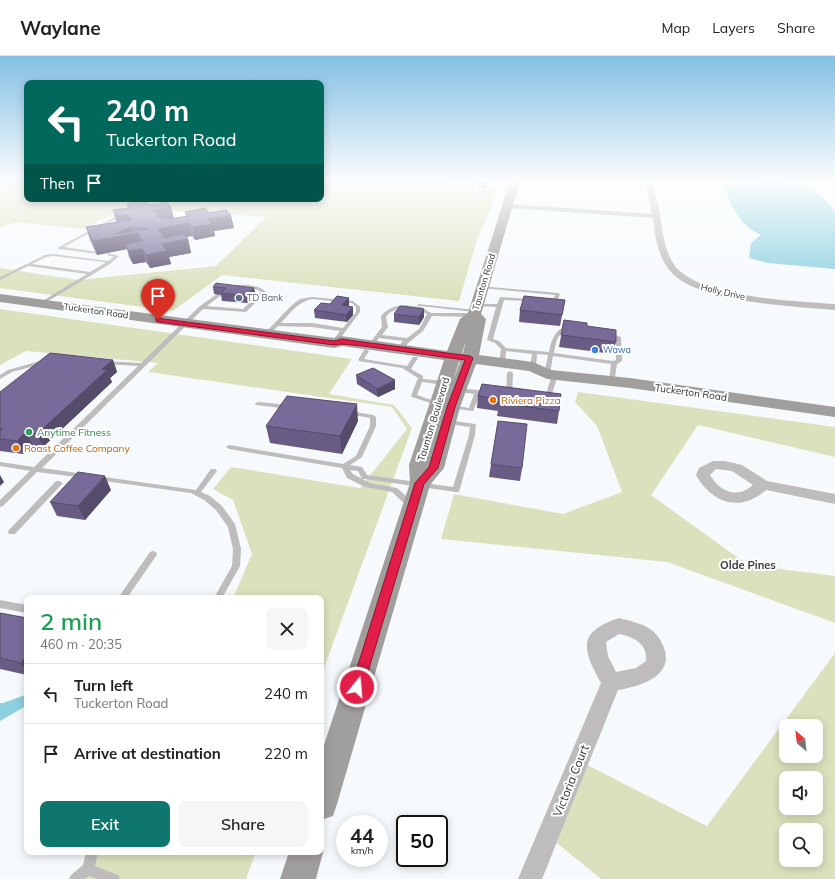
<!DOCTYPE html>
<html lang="en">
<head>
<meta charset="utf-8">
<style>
	body { margin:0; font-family:Mulish,sans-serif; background:#f6f6f6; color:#202124; height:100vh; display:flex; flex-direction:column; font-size:15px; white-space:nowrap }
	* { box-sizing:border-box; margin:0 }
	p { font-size:13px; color:#757577 }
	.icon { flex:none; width:22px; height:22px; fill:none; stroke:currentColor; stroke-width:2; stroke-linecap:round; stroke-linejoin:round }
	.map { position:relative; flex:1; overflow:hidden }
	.details { position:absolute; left:24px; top:539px; width:300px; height:260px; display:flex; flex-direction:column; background:#fff; border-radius:8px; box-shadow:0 2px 10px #0003 }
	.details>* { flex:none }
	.banner { position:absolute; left:24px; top:24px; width:300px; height:122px; border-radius:8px; box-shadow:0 2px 10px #0003; background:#00695c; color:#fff; overflow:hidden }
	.needle { width:26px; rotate:332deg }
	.tools { position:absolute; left:779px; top:663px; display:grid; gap:8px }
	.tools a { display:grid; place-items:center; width:44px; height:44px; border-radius:8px; background:#fff; box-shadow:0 2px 10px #0003; font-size:20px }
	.speed { position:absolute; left:336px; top:759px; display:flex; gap:8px; font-size:20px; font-weight:700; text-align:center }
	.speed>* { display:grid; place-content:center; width:52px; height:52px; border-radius:50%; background:#fff; box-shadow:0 2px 10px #0003; line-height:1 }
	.speed small { font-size:10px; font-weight:400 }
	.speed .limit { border:2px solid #111; border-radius:6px; background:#fff; color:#111 }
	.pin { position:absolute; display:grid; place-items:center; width:34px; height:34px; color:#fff; margin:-41px -17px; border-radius:50% 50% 50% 0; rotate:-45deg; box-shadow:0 0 4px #0007 }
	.pin .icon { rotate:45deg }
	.me { position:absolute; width:44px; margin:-22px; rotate:17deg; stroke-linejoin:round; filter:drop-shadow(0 0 3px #0008) }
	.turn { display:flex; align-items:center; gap:14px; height:84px; padding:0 16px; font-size:18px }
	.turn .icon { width:52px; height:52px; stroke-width:2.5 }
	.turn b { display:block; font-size:28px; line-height:34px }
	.then { display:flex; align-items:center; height:38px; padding:0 16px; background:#0003; gap:8px; font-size:15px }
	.round { display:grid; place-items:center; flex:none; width:42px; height:42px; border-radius:8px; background:#f6f6f6 }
	.overview { display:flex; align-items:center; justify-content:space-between; height:68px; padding:0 16px }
	h1 { font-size:24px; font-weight:600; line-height:30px; color:#1e9e55 }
	.cta { display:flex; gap:8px; margin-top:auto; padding:8px 16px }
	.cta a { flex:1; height:46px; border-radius:8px; background:#0f766e; color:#fff; font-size:16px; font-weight:600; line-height:46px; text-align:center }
	.cta a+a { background:#f6f6f6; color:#202124 }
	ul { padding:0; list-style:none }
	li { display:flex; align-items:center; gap:12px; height:60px; padding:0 16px; border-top:1px solid #e0e0e0 }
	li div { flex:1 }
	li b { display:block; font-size:15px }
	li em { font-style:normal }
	header { display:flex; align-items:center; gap:24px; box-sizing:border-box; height:56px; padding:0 20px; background:#fff; border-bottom:1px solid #e0e0e0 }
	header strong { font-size:19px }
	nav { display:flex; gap:22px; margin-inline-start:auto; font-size:14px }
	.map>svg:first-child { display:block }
	.green { fill:#dce1bd; fill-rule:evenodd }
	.water { fill:#8cd0df }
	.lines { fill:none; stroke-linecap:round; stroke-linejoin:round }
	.lane { fill:#bebcbc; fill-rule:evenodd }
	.street { fill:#bebcbc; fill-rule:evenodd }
	.secondary { fill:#a19e9e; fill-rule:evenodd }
	.wall { fill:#685c84 }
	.shaded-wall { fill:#554b6b }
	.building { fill:#796b99; stroke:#554b6b; fill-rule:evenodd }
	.route { fill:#e11d48; stroke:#92132f }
	.service-dot { fill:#5c6f8a; stroke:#fff; stroke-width:1.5 }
	.shop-dot { fill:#3f7fe0; stroke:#fff; stroke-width:1.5 }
	.food-dot { fill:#e8710a; stroke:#fff; stroke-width:1.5 }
	.leisure-dot { fill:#2e9e5b; stroke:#fff; stroke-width:1.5 }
	.labels { text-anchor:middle; stroke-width:4; stroke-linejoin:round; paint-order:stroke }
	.far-street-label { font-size:9px; fill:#2f3132; stroke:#fff }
	.far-service-label { font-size:9px; fill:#4e5e75; stroke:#fff; text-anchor:start }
	.far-shop-label { font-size:9px; fill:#366cbe; stroke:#fff; text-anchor:start }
	.street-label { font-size:10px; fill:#2f3132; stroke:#fff }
	.food-label { font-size:10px; fill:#c56008; stroke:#fff; text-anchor:start }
	.leisure-label { font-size:10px; fill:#27864d; stroke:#fff; text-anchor:start }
	.neighbourhood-label { font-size:11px; font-weight:bold; fill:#383a3c; stroke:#fff }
	.near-street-label { font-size:12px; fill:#2f3132; stroke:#fff }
</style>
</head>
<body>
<header>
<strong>Waylane</strong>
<nav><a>Map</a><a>Layers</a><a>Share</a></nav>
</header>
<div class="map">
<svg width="835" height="823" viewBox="0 0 835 823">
	<rect width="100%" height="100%" fill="#f7fafd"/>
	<path class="green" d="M0,125H27V143H321V125H452L449,127L470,128L474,132L497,133L486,165L478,180L459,245L222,219L173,255L0,232V212L78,224L216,210L266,161L124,152L83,173L16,166L0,172Z
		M0,253L352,303L329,338L394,349L412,372L321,620V542H233L252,498L233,444L213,433L231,411L360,432L407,373L392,351L148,316L158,307L26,295L0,309Z
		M578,336L835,371V401L698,369L651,439L748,509L835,520V567L667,506L441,483L454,438L563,458L622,436L597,370L575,346Z
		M835,597V823H601L552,783L585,708L707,770ZM786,670H816V700H786ZM786,722H816V752H786ZM786,774H816V804H786Z
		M97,796H256L246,823H77Z"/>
	<path class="water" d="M773,127C807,128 812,127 835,155V213L768,207L749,202L751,187L761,179C741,170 732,153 725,132L733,129Z
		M25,639L26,650L0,665V647H3Z"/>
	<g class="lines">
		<path class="lane" d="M122,157L125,158L64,191L98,196L100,197L99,198L59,193L57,192Z
			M107,197L119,200L110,208L43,248L39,247L87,218L28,210L0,224V221L45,199L53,198L108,205L114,201L107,199ZM53,200L105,206V207L90,216L32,208L46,201Z
			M237,229C247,228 259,229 266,236L246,256L203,253L42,412L85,418L89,420L88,422H85L37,416L3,450L0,451V444L30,415L0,410V406L34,411L138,310L104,308L102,307V305L141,307L200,250L217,238L221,239L207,250L243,253L261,236C252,230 239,231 229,233L227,232Z
			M481,230L558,237L560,238L557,246L555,247L547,245L549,244H553L555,239L483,232L481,231Z
			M312,241L353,245L360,251V256L336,288L334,289L331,287L340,275L312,271L278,270L268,280H264V278L292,249L300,243ZM312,243L352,247L356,251V256L343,272L312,267H281C291,256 298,246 312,243Z
			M500,241L531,243L533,244L531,245L504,244L493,283L499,285L506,292L549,296C551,285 557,265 573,274L572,275C556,277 557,283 554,297L613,305L616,304V283L604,278L607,276L621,281L622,305L617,308L614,327L612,328L609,326L611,308L553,300L550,318L547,320L544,318L548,299L537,298L536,311L533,313L530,311L532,298L506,295L505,307L504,308H500L499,307L501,293L495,287L487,284L496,251L477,250L475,249L477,248H497Z
			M418,248L475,254L477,255L475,256L420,250H418Z
			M405,249L421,251L431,257H471L474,259L471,261L432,260L423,275L407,288L405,294L403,295L400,293L401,287L403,285L379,282L373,290H369V288L382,271L381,260C388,252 395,250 405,249ZM399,252C410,251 419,252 427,258L419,273L407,282L382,279L388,271L386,261L389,257Z
			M366,293L369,295L364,303L407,310L413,301H417L418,302L411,313L423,320V323L444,325L447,327L444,329L422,326L417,339L440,347L441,348L440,349H436L412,341L411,340L418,322L402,312L359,305L358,304L364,294Z
			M47,303L50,305L49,306L12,316L0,323V319L8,314Z
			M510,315L513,317L512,340L509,342L506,340L507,317Z
			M555,317L558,319L550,344L549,345H545L544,344L552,319Z
			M457,332L478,334L489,337L490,338L487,340L480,339L473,355L449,352L448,351L451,349L469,352L474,338L455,335L454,334L455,333Z
			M258,346L290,349L293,351L290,353L256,349L255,348L256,347Z
			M350,355L373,359L376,361V370L362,401L350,409L362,411L367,419L453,431L469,379L470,371L447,368L444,366L447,364L475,368L476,369L475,379L459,436H456L365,423H362L358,415L350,414L353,418L370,427L397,432L414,447L415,449L414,451H408L392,436L365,431L347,422L342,412L229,393L226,391L229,389L343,408L356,400L370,370V362L348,358L347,357L348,356Z
			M211,413H215L217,415L201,436L210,440L222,450L235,468L241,493L240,510L222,542H214L232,510L233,493L228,471L216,454L204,444L191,437L97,424L93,422L97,420L196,434Z
			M56,425H59L63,427L15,478H9L8,476L9,474Z
			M153,495L156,496L157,498L156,500L127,542H118L150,496Z
			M0,544L27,549V557L0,552Z
			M86,796H98L95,810L118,819L120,823H98L89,820L85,823H69L71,819L83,809Z"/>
		<path class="street" d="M645,125H651C653,134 657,143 659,152C662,170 663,191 673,207C694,242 797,245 835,248V254C794,250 698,247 671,216C658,202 655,180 653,162L509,152L505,150L509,148L652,158Z
			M713,405H725L742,409L767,425L835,438V448L766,434C739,457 712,447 696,419L699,412ZM716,413L732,415L753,429C737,443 720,436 710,419Z
			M619,562C631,565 645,568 654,576C659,581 663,588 665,595C672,622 637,631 618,634L542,823H518L601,627C582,593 577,576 619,562ZM619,578C634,581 648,588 646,605L636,612L616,616L608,600L606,586Z"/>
		<path class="secondary" d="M510,125H520L481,258L486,263L479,299L533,306L551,314L630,322L835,351V361L630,332L547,323L529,315L476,308L460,351L444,412L430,429L337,748L333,760L321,764V698L410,427L409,409L444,304L342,290L334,292L0,246V238L334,282L341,280L447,295L460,263L468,257ZM466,285L463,297H462ZM459,306H460L453,325Z
			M321,791L323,796L316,823H280L289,796H321Z"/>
	</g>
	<path class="wall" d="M478,125H488L486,132L478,131Z
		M127,148L171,151L174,162L186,160L185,156L209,157L234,172L214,175L215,180L195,184L192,180L186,181L188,183L191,197L169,201L171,208L150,212L146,206L133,208L129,201L127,193L97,199L90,184L86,171L116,166L113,154L128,152Z
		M216,227L256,239L247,247L222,245L221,239L214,238L213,231Z
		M565,244L560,270L519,266L520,254Z
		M330,248L349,249L348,250L353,259L347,266L315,262L314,254Z
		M394,258L424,261L419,269L394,266Z
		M564,264L587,270L616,286L613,298L559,291Z
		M113,304L117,316L110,322L112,326L43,391L33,390L23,398L0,395V336Z
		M356,319L395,333L378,341L357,328Z
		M482,328L559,355L557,368L497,360L498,355L477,352L478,340Z
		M358,365L342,398L270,387L266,370Z
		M491,408L522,412L520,425L489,421Z
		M111,434L85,464L57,460L50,446Z
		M0,557L27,562V619L0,613Z"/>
	<path class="shaded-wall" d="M171,151L174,163L156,167L153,154Z
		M128,158L132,170L120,172L116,160Z
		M231,159L234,172L214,175L215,180L195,184L193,171L208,163Z
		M189,167L192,180L162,186L158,173Z
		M131,171L133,178L138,177L142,191L125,188L127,193L97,199L93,185L115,178Z
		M188,183L191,197L169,201L171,208L150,212L146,199L162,188Z
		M142,193L146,206L133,208L129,195Z
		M254,232L256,239L247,247L246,240Z
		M349,242V249L342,257V249Z
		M353,251V259L347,266L346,259Z
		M424,253V261L419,269V261Z
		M113,304L117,316L110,322L112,326L43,391L37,378L102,313Z
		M395,324V333L378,341L377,333Z
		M357,348L358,365L342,398L340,380Z
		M26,376L33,390L23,398L17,385Z
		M0,419L4,426L0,430Z
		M105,420L111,434L85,464L78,450Z
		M27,599V616L21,607Z"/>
	<path class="building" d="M478,125H487V126H478Z
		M146,145L149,149L167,146L171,151L153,154L158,161L170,163L189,160L185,156L205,152L209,157L226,154L231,159L208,163L212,168L193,171L189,167L158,173L165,182L184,178L188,183L162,188L167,195L146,199L142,193L129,195L125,188L143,185L138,177L93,185L86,171L132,164L128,158L116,160L113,154L129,152L127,148ZM131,171L148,173L115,178Z
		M216,227L254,232L246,240L221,237L226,232L213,231Z
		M337,240L349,242L342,249L353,251L346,259L314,254L321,247L330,248Z
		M524,240L565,244L562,259L520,254Z
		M400,250L424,253L419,261L394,258Z
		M564,264L587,267V270L616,274V286L561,279Z
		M50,297L113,304L102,313L107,314L37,378L26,376L17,385L0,383V375L3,373H0V336Z
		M373,312L395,324L377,333L356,319Z
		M482,328L561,338L559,355L498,347L499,343L478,340Z
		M287,340L357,348L340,380L266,370Z
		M498,365L527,368L522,412L491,408Z
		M78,416L105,420L78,450L50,446Z
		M0,557L27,562V599L21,607L0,602Z"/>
	<linearGradient id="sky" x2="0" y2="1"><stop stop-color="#83bfe4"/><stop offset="0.52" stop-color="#fbfdfe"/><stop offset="1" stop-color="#fbfdfe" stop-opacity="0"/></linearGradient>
	<rect width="835" height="240" fill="url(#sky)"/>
	<path class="route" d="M156,262L334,285L342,283L363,286L470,300L473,302L455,351L438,412L424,428L362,636L357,637L353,636L351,631L415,427L429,411L447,351L465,304L363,290L342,288L334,289L158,266L156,265Z"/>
	<circle class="service-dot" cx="239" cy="242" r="4"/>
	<circle class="shop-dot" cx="595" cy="294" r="4"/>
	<g class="food-dot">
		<circle cx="493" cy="344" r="4"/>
		<circle cx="16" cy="392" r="4"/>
	</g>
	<circle class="leisure-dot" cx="29" cy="376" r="4"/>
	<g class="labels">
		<g class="far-street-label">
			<text transform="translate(484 226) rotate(-73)" y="3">Taunton Road</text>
			<text transform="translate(723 236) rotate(13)" y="3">Holly Drive</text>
			<text transform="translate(96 255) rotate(8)" y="3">Tuckerton Road</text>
		</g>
		<g class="far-service-label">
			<text x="247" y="245">TD Bank</text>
		</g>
		<g class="far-shop-label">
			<text x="603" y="297">Wawa</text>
		</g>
		<g class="street-label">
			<text transform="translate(691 336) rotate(8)" y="4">Tuckerton Road</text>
			<text transform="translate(433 363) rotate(-73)" y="4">Taunton Boulevard</text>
		</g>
		<g class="food-label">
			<text x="501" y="348">Riviera Pizza</text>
			<text x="24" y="396">Roast Coffee Company</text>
		</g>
		<g class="leisure-label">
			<text x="37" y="380">Anytime Fitness</text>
		</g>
		<g class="neighbourhood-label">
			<text x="748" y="513">Olde Pines</text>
		</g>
		<g class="near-street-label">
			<text transform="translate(571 725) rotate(-68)" y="4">Victoria Court</text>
		</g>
	</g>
</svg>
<div class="tools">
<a><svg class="needle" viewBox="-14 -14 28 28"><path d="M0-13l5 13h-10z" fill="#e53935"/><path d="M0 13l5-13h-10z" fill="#757577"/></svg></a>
<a><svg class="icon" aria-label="sound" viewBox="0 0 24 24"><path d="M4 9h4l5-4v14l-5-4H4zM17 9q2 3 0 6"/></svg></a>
<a><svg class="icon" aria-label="search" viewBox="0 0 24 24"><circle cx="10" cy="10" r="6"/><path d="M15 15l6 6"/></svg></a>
</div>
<div class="speed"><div>44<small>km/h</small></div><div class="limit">50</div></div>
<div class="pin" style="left:158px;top:264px;background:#d93025"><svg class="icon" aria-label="arrive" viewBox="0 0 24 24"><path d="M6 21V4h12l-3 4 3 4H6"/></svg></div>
<svg class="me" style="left:357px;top:631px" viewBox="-20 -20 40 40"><circle r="17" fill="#e11d48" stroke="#fff" stroke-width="3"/><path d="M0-11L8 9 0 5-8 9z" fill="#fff"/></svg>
<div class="banner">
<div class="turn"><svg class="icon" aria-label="left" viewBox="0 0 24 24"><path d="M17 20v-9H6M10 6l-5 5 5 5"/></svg><div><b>240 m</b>Tuckerton Road</div></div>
<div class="then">Then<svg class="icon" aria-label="arrive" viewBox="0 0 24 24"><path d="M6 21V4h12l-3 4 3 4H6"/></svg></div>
</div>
<section class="details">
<div class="overview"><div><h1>2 min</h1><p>460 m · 20:35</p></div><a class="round"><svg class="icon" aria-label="close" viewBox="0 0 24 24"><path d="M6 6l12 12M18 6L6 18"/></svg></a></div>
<ul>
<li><svg class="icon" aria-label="left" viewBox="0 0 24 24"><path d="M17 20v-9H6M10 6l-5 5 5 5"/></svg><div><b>Turn left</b><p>Tuckerton Road</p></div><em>240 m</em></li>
<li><svg class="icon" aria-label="arrive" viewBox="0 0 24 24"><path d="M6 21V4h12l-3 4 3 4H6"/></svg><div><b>Arrive at destination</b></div><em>220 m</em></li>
</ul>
<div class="cta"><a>Exit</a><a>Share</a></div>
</section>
</div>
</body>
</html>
